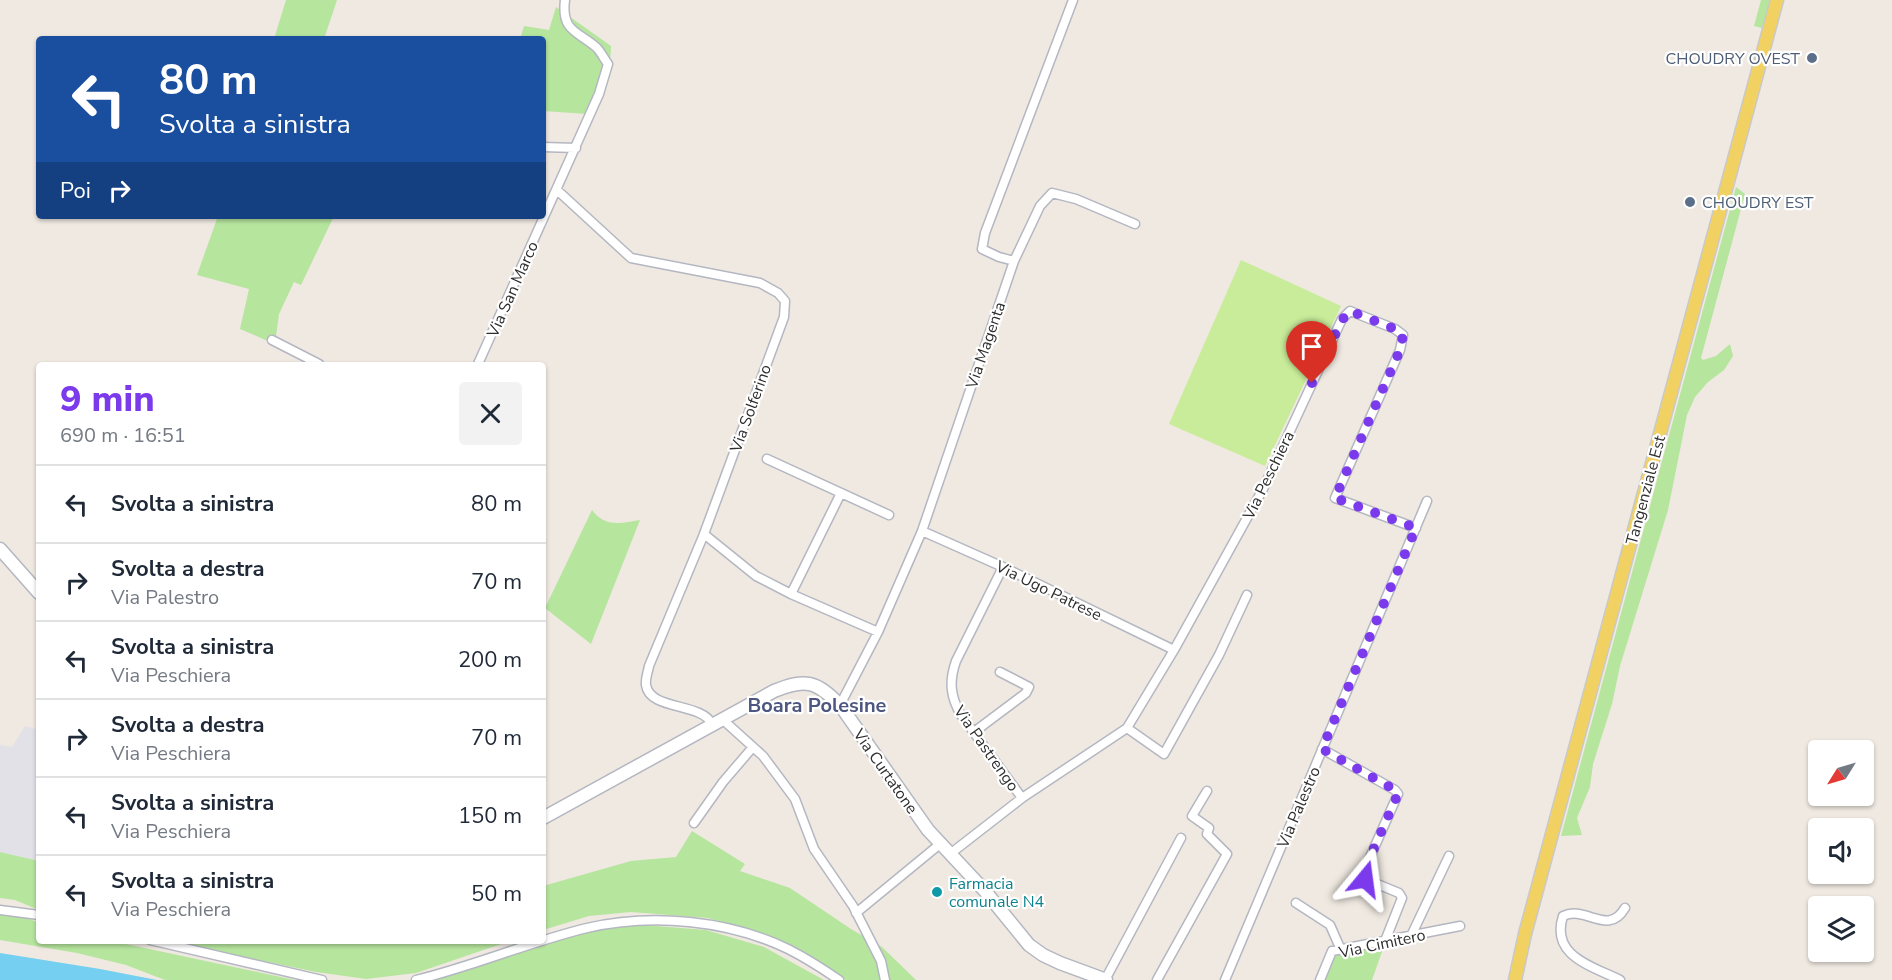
<!DOCTYPE html>
<html lang="it">
<head>
<meta charset="utf-8">
<style>
	body { margin:0; font-family:"Nunito Sans",sans-serif; background:#f2f2f3; color:#1f2937; height:100vh; display:flex; flex-direction:column; font-size:22px; white-space:nowrap }
	* { box-sizing:border-box; margin:0 }
	p { font-size:20px; color:#747a83 }
	.icon { flex:none; width:33px; height:33px; fill:none; stroke:currentColor; stroke-width:2; stroke-linecap:round; stroke-linejoin:round }
	.map { position:relative; flex:1; overflow:hidden }
	.panel { position:absolute; left:36px; top:362px; width:510px; height:582px; display:flex; flex-direction:column; background:#fff; border-radius:6px; box-shadow:0 2px 4px #0004 }
	.panel>* { flex:none }
	.hud { position:absolute; left:36px; top:36px; width:510px; height:183px; border-radius:6px; box-shadow:0 2px 4px #0004; background:#1a4fa0; color:#fff; overflow:hidden }
	.needle { width:39px; rotate:233deg }
	.fabs { position:absolute; left:1808px; top:740px; display:grid; gap:12px }
	.fabs a { display:grid; place-items:center; width:66px; height:66px; border-radius:6px; background:#fff; box-shadow:0 2px 4px #0004; font-size:30px }
	.pin { position:absolute; display:grid; place-items:center; width:51px; height:51px; color:#fff; margin:-62px -26px; border-radius:50% 50% 50% 0; rotate:-45deg; box-shadow:0 0 6px #0007 }
	.pin .icon { rotate:45deg }
	.me { position:absolute; width:66px; margin:-33px; rotate:16deg; stroke-linejoin:round; filter:drop-shadow(0 0 4px #0008) }
	.turn { display:flex; align-items:center; gap:21px; height:126px; padding:0 24px; font-size:27px }
	.turn .icon { width:78px; height:78px; stroke-width:2.5 }
	.turn b { display:block; font-size:42px; line-height:51px }
	.then { display:flex; align-items:center; height:57px; padding:0 24px; background:#0003; gap:12px; font-size:22px }
	.round { display:grid; place-items:center; flex:none; width:63px; height:63px; border-radius:6px; background:#f2f2f3 }
	.overview { display:flex; align-items:center; justify-content:space-between; height:102px; padding:0 24px }
	h1 { font-size:36px; font-weight:800; line-height:45px; color:#7c3aed }
	ul { padding:0; list-style:none }
	li { display:flex; align-items:center; gap:18px; height:78px; padding:0 24px; border-top:2px solid #e0e1e3 }
	li div { flex:1 }
	li b { display:block; font-size:22px }
	li em { font-style:normal }
	.map>svg:first-child { display:block }
	.industrial { fill:#e3e1e8 }
	.green { fill:#b6e59e }
	.pitch { fill:#c9ec9a }
	.water { fill:#75cff0 }
	.lines { fill:none; stroke-linecap:round; stroke-linejoin:round }
	.street-casing { stroke:#b4b7c1; stroke-width:11 }
	.secondary-casing { stroke:#b4b7c1; stroke-width:15 }
	.primary-casing { stroke:#c9c9c9; stroke-width:15 }
	.street { stroke:#fff; stroke-width:8 }
	.secondary { stroke:#fff; stroke-width:12 }
	.primary { stroke:#f2d163; stroke-width:12 }
	.route { stroke:#7c3aed; stroke-width:10; stroke-dasharray:0 18 }
	.service-dot { fill:#5c6f8a; stroke:#fff; stroke-width:2 }
	.culture-dot { fill:#0f9aa8; stroke:#fff; stroke-width:2 }
	.labels { text-anchor:middle; stroke-width:4.5; stroke-linejoin:round; paint-order:stroke }
	.service-label { font-size:16px; fill:#4e5e75; stroke:#fff; text-anchor:end }
	.street-label { font-size:16px; fill:#2e2e2e; stroke:#fff }
	.culture-label { font-size:16px; fill:#0d838f; stroke:#fff; text-anchor:start }
	.quarter-label { font-size:20px; font-weight:bold; fill:#4d5680; stroke:#fff }
</style>
</head>
<body>
<div class="map">
<svg width="1892" height="980" viewBox="0 0 1892 980">
	<rect width="100%" height="100%" fill="#efe9e1"/>
	<path class="industrial" d="M25,726L39,730V861L0,852V745L12,747Z"/>
	<path class="green" d="M286,0H337L324,39H274Z
		M1761,0H1770L1762,28L1754,26Z
		M556,7L611,46L610,66L587,114L543,111V39H520L524,26L549,30Z
		M1736,187L1745,194L1701,358L1703,360L1716,356L1730,344L1733,356L1724,370L1708,382L1695,397L1687,415L1668,510L1620,666L1612,704L1593,764L1590,787L1577,818L1582,835L1561,836Z
		M218,216H334L301,285L294,282L279,314L275,344L240,329L249,289L197,275Z
		M592,510C605,528 622,523 640,520L591,644L545,608Z
		M692,831L745,864L740,871L790,888L851,929L882,947L916,980H846L769,936L708,918L631,912L589,916L543,930V886L631,861L676,857Z
		M0,852L39,861V910L15,900L0,898Z
		M0,910L11,911L39,923V940L112,941L295,980H165L126,965L77,953L0,940Z
		M631,924L706,930L764,947L824,980H431L591,928Z
		M167,941H510L416,973L366,979L316,972Z
		M1384,946L1372,980H1325L1333,958L1336,955Z"/>
	<path class="pitch" d="M1241,260L1341,306L1265,466L1169,424Z"/>
	<path class="water" d="M0,953L100,969L157,980H0Z"/>
	<g class="lines">
		<g class="street-casing">
			<path id="street" d="M543,147L576,148
				M557,190L631,258L760,283L778,293L785,301L784,317L704,534L649,666C648,672 645,679 646,685C650,711 701,702 712,724
				M1014,261L1040,206L1052,193L1076,199L1135,224
				M272,340L319,364
				M478,364L599,94L608,64C604,59 601,52 597,48C578,31 561,32 565,0
				M767,459L889,515
				M922,531L1003,567L1174,650
				M704,534L756,576L791,594L878,632
				M1003,567L956,661C949,681 950,696 961,715L1022,798
				M791,594L841,493
				M840,705L878,632L922,531L1014,261L999,257L982,249L985,233L1073,0
				M722,719L763,756L795,799L814,849L853,906L881,961L885,980
				M1127,728L1164,754L1219,655L1247,595
				M974,732L1026,693L1029,687L1000,672
				M1322,749L1395,790L1398,794L1363,873L1365,879L1399,893L1402,898L1385,941
				M694,823L723,782L753,747
				M950,854L1022,798L1127,728L1174,650L1263,489L1342,319L1350,311L1395,329L1403,335L1400,350L1335,498L1416,528
				M1296,903L1330,925L1341,950
				M0,910L39,915
				M856,913L940,844
				M1411,936L1449,856
				M150,940L322,980
				M416,980C474,966 529,942 587,928C652,913 728,920 788,949C806,958 823,969 839,980
				M1105,980L1181,838
				M1157,980L1227,854L1207,834L1209,828L1192,816L1207,791
				M1225,980L1427,501
				M1320,980L1332,951L1460,926
				M1620,980C1592,966 1550,956 1563,916C1586,905 1608,937 1625,908"/>
		</g>
		<g class="secondary-casing">
			<path id="secondary" d="M0,549L39,593
				M543,818L774,691C806,678 816,681 840,705L928,830L985,891L1029,945L1043,955L1060,963L1106,980"/>
		</g>
		<g class="primary-casing">
			<path id="primary" d="M1515,980L1525,934L1777,0"/>
		</g>
		<use href="#street" class="street"/>
		<use href="#secondary" class="secondary"/>
		<use href="#primary" class="primary"/>
	</g>
	<g class="lines">
		<path class="route" d="M1312,383L1342,320L1350,311L1395,329L1403,335L1400,350L1335,498L1416,528L1322,749L1395,790L1398,794L1363,873L1365,879"/>
	</g>
	<g class="service-dot">
		<circle cx="1812" cy="58" r="6"/>
		<circle cx="1690" cy="202" r="6"/>
	</g>
	<circle class="culture-dot" cx="937" cy="892" r="6"/>
	<g class="labels">
		<g class="service-label">
			<text x="1800" y="64">CHOUDRY OVEST</text>
			<text x="1702" y="208" text-anchor="start">CHOUDRY EST</text>
		</g>
		<g class="street-label">
			<text transform="translate(512 289) rotate(-66)" y="6">Via San Marco</text>
			<text transform="translate(985 345) rotate(-71)" y="6">Via Magenta</text>
			<text transform="translate(750 408) rotate(-70)" y="6">Via Solferino</text>
			<text transform="translate(1268 475) rotate(-64)" y="6">Via Peschiera</text>
			<text transform="translate(1645 490) rotate(-75)" y="6">Tangenziale Est</text>
			<text transform="translate(1049 590) rotate(26)" y="6">Via Ugo Patrese</text>
			<text transform="translate(987 748) rotate(55)" y="6">Via Pastrengo</text>
			<text transform="translate(886 771) rotate(55)" y="6">Via Curtatone</text>
			<text transform="translate(1298 807) rotate(-67)" y="6">Via Palestro</text>
			<text transform="translate(1382 943) rotate(-12)" y="6">Via Cimitero</text>
		</g>
		<g class="culture-label">
			<text x="949" y="889">Farmacia<tspan x="949" dy="18">comunale N4</tspan></text>
		</g>
		<g class="quarter-label">
			<text x="817" y="712">Boara Polesine</text>
		</g>
	</g>
</svg>
<div class="fabs">
<a><svg class="needle" viewBox="-14 -14 28 28"><path d="M0-13l5 13h-10z" fill="#e53935"/><path d="M0 13l5-13h-10z" fill="#747a83"/></svg></a>
<a><svg class="icon" aria-label="sound" viewBox="0 0 24 24"><path d="M4 9h4l5-4v14l-5-4H4zM17 9q2 3 0 6"/></svg></a>
<a><svg class="icon" aria-label="layers" viewBox="0 0 24 24"><path d="M12 4l9 5-9 5-9-5zM3 14l9 5 9-5"/></svg></a>
</div>
<div class="pin" style="left:1312px;top:383px;background:#d93025"><svg class="icon" aria-label="arrive" viewBox="0 0 24 24"><path d="M6 21V4h12l-3 4 3 4H6"/></svg></div>
<svg class="me" style="left:1365px;top:879px" viewBox="-20 -20 40 40"><path d="M0-17L14 15 0 8-14 15z" fill="#7c3aed" stroke="#fff" stroke-width="4"/></svg>
<div class="hud">
<div class="turn"><svg class="icon" aria-label="left" viewBox="0 0 24 24"><path d="M17 20v-9H6M10 6l-5 5 5 5"/></svg><div><b>80 m</b>Svolta a sinistra</div></div>
<div class="then">Poi<svg class="icon" aria-label="right" viewBox="0 0 24 24"><path d="M7 20v-9h11M14 6l5 5-5 5"/></svg></div>
</div>
<section class="panel">
<div class="overview"><div><h1>9 min</h1><p>690 m · 16:51</p></div><a class="round"><svg class="icon" aria-label="close" viewBox="0 0 24 24"><path d="M6 6l12 12M18 6L6 18"/></svg></a></div>
<ul>
<li><svg class="icon" aria-label="left" viewBox="0 0 24 24"><path d="M17 20v-9H6M10 6l-5 5 5 5"/></svg><div><b>Svolta a sinistra</b></div><em>80 m</em></li>
<li><svg class="icon" aria-label="right" viewBox="0 0 24 24"><path d="M7 20v-9h11M14 6l5 5-5 5"/></svg><div><b>Svolta a destra</b><p>Via Palestro</p></div><em>70 m</em></li>
<li><svg class="icon" aria-label="left" viewBox="0 0 24 24"><path d="M17 20v-9H6M10 6l-5 5 5 5"/></svg><div><b>Svolta a sinistra</b><p>Via Peschiera</p></div><em>200 m</em></li>
<li><svg class="icon" aria-label="right" viewBox="0 0 24 24"><path d="M7 20v-9h11M14 6l5 5-5 5"/></svg><div><b>Svolta a destra</b><p>Via Peschiera</p></div><em>70 m</em></li>
<li><svg class="icon" aria-label="left" viewBox="0 0 24 24"><path d="M17 20v-9H6M10 6l-5 5 5 5"/></svg><div><b>Svolta a sinistra</b><p>Via Peschiera</p></div><em>150 m</em></li>
<li><svg class="icon" aria-label="left" viewBox="0 0 24 24"><path d="M17 20v-9H6M10 6l-5 5 5 5"/></svg><div><b>Svolta a sinistra</b><p>Via Peschiera</p></div><em>50 m</em></li>
</ul>
</section>
</div>
</body>
</html>
